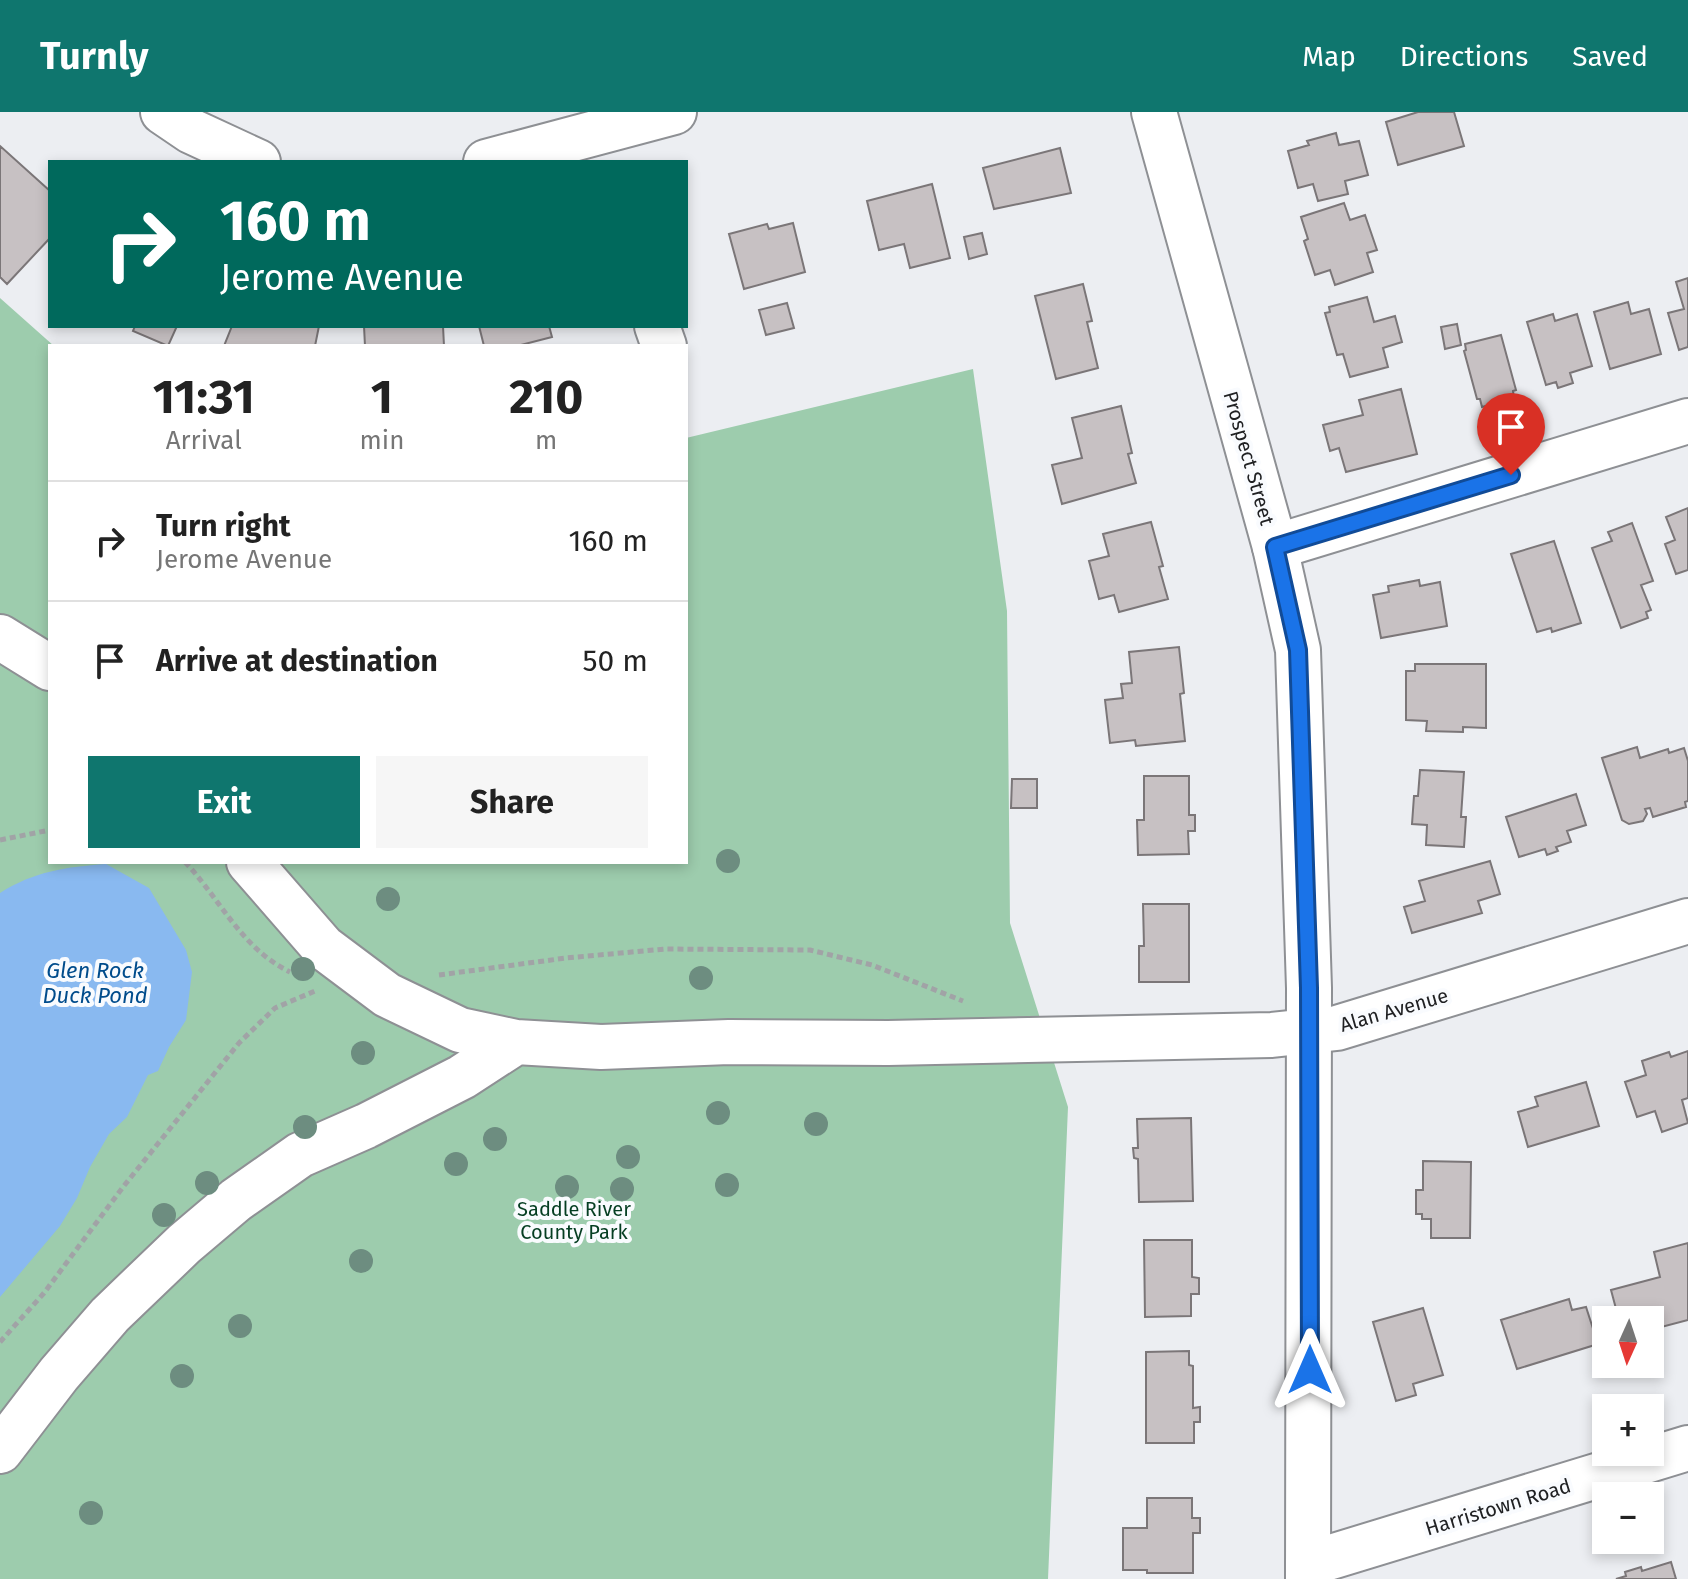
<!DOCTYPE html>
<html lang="en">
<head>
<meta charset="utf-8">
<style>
	body { margin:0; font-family:"Fira Sans",sans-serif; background:#f6f6f6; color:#222; height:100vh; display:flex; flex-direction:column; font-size:30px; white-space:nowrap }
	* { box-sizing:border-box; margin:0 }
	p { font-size:26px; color:#767676 }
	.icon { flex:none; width:44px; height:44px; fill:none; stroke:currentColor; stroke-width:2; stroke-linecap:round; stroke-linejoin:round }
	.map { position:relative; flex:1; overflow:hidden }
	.panel { position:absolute; left:48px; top:232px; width:640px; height:520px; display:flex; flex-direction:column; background:#fff; border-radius:0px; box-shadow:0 4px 12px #0003 }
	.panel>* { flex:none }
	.banner { position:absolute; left:48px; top:48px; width:640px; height:168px; border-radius:0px; box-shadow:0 4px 12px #0003; background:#00695c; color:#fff; overflow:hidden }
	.needle { width:52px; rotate:183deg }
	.fabs { position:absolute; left:1592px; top:1194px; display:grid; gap:16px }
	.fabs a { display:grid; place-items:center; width:72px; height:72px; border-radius:0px; background:#fff; box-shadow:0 4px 12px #0003; font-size:40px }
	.pin { position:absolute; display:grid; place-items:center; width:68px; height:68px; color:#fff; margin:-82px -34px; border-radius:50% 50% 50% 0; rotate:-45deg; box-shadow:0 0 8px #0007 }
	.pin .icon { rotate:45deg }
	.me { position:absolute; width:88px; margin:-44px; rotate:0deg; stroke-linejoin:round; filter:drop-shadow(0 0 6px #0008) }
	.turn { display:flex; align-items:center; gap:28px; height:168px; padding:0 40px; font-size:36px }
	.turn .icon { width:104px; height:104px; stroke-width:2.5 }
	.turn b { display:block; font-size:56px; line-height:68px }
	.eta { display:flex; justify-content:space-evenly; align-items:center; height:136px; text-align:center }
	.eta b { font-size:48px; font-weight:700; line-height:56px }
	.primary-button { display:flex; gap:16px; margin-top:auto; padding:16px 40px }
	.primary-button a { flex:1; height:92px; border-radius:0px; background:#0f766e; color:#fff; font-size:32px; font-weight:700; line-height:92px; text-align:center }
	.primary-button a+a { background:#f6f6f6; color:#222 }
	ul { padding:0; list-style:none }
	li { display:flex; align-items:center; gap:24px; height:120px; padding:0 40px; border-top:2px solid #e0e0e0 }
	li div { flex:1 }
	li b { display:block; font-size:30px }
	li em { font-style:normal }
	header { display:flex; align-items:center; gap:48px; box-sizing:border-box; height:112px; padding:0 40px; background:#0f766e; color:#fff }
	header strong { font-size:38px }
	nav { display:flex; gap:44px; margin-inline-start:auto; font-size:28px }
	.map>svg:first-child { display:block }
	.green { fill:#9dccad }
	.water { fill:#89b9f0 }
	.building { fill:#c7c1c3; stroke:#7b7678; stroke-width:2 }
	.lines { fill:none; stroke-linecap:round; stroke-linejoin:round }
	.minor-casing { stroke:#8e9094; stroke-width:48 }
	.major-casing { stroke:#8e9094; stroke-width:48 }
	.path { stroke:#a1a3a6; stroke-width:5; stroke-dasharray:6 4; stroke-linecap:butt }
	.minor { stroke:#fff; stroke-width:44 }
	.major { stroke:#fff; stroke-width:44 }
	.tree { fill:#6d8d80 }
	.route-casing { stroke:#114b97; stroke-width:20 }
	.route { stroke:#1a73e8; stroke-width:14 }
	.labels { text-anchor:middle; stroke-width:8; stroke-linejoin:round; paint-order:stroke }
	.street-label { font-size:20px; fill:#202123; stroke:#f9fbfe }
	.park-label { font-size:20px; fill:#053e22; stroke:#f9fbfe }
	.water-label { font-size:22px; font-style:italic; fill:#004c8c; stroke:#f9fbfe }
</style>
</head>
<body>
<header>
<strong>Turnly</strong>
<nav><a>Map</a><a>Directions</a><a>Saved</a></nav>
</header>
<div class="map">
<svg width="1688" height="1467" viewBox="0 0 1688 1467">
	<rect width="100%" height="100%" fill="#eceef2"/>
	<path class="green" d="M0,186L54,234H50V750H686V326L973,257L1007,499L1010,811L1068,995L1048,1467H0Z"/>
	<path class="water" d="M106,752L149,776L186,838L192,860L186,908L169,935L158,959L148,963L127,1005L109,1022L90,1055L77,1086L60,1114L0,1185V781C35,759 66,755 106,752Z"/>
	<path class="building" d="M1418,0H1454L1464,34L1398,53L1386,10Z
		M1336,21L1339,33L1359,29L1368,63L1345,69L1348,82L1318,89L1313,72L1298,76L1288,39L1309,33L1307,29Z
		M0,34L50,79V126L7,172L0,165Z
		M1060,36L1071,81L994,97L983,56Z
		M932,72L950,146L910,156L904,132L879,138L867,89Z
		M1344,91L1350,108L1365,103L1377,138L1367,141L1373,160L1335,173L1330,158L1315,163L1304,129L1308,127L1301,105Z
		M793,111L805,160L744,177L729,122L767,112L769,117Z
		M982,121L987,142L969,147L964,125Z
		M1688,166V235L1679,238L1668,201L1684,197L1676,170Z
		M1083,172L1092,209L1087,210L1098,256L1056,267L1035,184Z
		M1367,185L1374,210L1395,204L1402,230L1383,236L1388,255L1350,265L1343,242L1337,243L1325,201L1330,200L1329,195Z
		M1628,190L1631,202L1649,197L1661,242L1610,257L1594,200Z
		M787,191L794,216L766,223L759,198Z
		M1553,202L1555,209L1577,202L1592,254L1570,261L1573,271L1558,276L1556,270L1546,273L1527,210Z
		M1457,212L1461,233L1445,237L1441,215Z
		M135,214H177L168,234L133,219Z
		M232,214H319L315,234H224Z
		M364,214H443L444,234H365Z
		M479,214H549L552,225L517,234H484Z
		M1501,223L1516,278L1513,279L1514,286L1482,295L1480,287H1477L1464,239L1466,238L1465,232Z
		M1401,277L1417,342L1346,360L1339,336L1330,339L1323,313L1363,303L1359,288Z
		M1121,294L1132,341L1128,342L1136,371L1062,392L1052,353L1082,346L1072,306Z
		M1688,396V458L1676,462L1665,432L1675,428L1666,405Z
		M1151,410L1163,454L1159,455L1168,487L1119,500L1114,483L1099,487L1089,449L1109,444L1103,422Z
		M1632,411L1653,469L1641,473L1651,498L1646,500L1648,506L1621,516L1592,436L1612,429L1608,420Z
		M1554,429L1581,511L1552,520L1551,516L1537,520L1511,442Z
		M1419,468L1420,474L1440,470L1447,514L1381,526L1373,483L1389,480L1388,474Z
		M1179,535L1184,581L1180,582L1185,629L1136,634L1135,628L1110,631L1105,588L1123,586L1121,572L1132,571L1129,540Z
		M1415,552H1486V616L1463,615V620L1426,619L1427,609L1406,608V559H1415Z
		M1637,635L1640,646L1668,637L1669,641L1684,636L1688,649V689L1685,690L1686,695L1653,705L1650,696L1645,697L1647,702L1643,709L1629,712L1622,708L1602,646Z
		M1420,658L1464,660L1461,705H1466L1464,735L1426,733L1427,713L1412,712L1414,684H1418Z
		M1144,664H1189V703H1195V719H1188L1189,742L1138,743L1137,708H1144Z
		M1012,667H1037V696H1011Z
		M1576,682L1586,713L1567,719L1571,730L1556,735L1558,739L1547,743L1545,737L1519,745L1506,705Z
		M1490,749L1500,782L1478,789L1482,801L1412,821L1404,795L1425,789L1419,769Z
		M1143,792H1189V870H1139V834H1144Z
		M1688,939V986L1682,988L1688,1011L1662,1020L1655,999L1637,1005L1625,970L1646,963L1642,949L1669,940L1671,945Z
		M1586,970L1599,1014L1528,1035L1518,1000L1538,994L1535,985Z
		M1191,1006L1193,1089L1139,1090L1138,1047L1134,1046L1133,1036H1138L1137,1007Z
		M1423,1049L1471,1050L1470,1126H1431V1107H1422V1102H1416V1078H1423Z
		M1144,1128H1192V1165L1199,1166V1182H1191V1204L1145,1205Z
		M1688,1131V1208L1650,1218V1208H1619L1611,1178L1660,1165L1654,1140Z
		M1569,1187L1572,1198L1586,1195L1598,1232L1517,1257L1501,1208Z
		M1423,1196L1443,1263L1413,1272L1416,1283L1396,1289L1373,1210Z
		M1189,1239V1253L1193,1254V1296L1200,1295V1310H1194V1331H1146V1240Z
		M1147,1386H1192V1406H1200V1421H1193V1461H1147V1458H1123V1416H1147Z
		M1671,1450L1676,1467H1616L1626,1464L1625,1460L1641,1455L1642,1459Z"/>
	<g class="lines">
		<g class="minor-casing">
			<path id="minor" d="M163,0L191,19L258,50
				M486,50L674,0
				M657,214L664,234
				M1275,435L1688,309
				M0,525L50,556
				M249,750L323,835L387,883L460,918L516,930L601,935L729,930L888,931L1272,923L1337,916L1688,809
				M0,1339L59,1262L110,1203L184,1132L236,1088L300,1043L366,1014L462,965L516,930
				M1308,1452L1688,1336"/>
		</g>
		<g class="major-casing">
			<path id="major" d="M1154,0L1275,435L1298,538L1309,876L1308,1467"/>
		</g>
		<path class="path" d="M0,728L50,718
			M185,750C221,788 241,836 290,860
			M439,863L566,846L665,837L810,838L872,853L963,889
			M0,1230L44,1181L123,1075L239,931L275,896L315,879"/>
		<use href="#minor" class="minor"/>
		<use href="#major" class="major"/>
	</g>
	<g class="tree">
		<circle cx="728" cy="749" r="12"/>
		<circle cx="388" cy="787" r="12"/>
		<circle cx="303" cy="857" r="12"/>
		<circle cx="701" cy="866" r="12"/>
		<circle cx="363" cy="941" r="12"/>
		<circle cx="718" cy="1001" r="12"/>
		<circle cx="816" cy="1012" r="12"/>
		<circle cx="305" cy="1015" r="12"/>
		<circle cx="495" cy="1027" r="12"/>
		<circle cx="628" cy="1045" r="12"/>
		<circle cx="456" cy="1052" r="12"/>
		<circle cx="207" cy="1071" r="12"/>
		<circle cx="727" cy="1073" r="12"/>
		<circle cx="567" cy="1075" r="12"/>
		<circle cx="622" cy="1077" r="12"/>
		<circle cx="164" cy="1103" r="12"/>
		<circle cx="361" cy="1149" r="12"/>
		<circle cx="240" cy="1214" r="12"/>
		<circle cx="182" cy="1264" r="12"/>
		<circle cx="91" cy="1401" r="12"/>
	</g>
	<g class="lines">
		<g class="route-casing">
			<path id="route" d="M1310,1258L1309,876L1298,538L1275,435L1511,363"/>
		</g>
		<use href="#route" class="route"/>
	</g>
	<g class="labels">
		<g class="street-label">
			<text transform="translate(1249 346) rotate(74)" y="7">Prospect Street</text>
			<text transform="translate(1394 898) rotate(-16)" y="7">Alan Avenue</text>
			<text transform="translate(1498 1395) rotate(-17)" y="7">Harristown Road</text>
		</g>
		<g class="park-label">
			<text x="574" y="1104">Saddle River<tspan x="574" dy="23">County Park</tspan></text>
		</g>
		<g class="water-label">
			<text x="95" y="866">Glen Rock<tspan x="95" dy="25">Duck Pond</tspan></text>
		</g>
	</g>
</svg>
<div class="fabs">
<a><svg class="needle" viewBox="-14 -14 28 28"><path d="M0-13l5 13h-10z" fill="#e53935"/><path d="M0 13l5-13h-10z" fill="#767676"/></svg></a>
<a>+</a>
<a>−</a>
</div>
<div class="pin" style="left:1511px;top:363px;background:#d93025"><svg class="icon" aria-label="arrive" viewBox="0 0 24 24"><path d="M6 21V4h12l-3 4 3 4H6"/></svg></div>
<svg class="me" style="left:1310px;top:1258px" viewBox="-20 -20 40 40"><path d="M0-17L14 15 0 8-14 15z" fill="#1a73e8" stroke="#fff" stroke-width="4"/></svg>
<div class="banner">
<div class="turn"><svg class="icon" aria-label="right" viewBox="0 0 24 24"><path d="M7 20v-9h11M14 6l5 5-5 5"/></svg><div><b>160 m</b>Jerome Avenue</div></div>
</div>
<section class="panel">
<div class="eta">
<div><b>11:31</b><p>Arrival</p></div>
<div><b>1</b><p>min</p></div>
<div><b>210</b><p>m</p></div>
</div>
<ul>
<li><svg class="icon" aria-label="right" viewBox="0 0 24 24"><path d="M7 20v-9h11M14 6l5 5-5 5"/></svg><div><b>Turn right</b><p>Jerome Avenue</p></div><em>160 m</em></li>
<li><svg class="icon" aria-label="arrive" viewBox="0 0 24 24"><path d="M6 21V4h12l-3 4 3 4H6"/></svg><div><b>Arrive at destination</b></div><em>50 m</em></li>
</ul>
<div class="primary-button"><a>Exit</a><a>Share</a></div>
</section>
</div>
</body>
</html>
